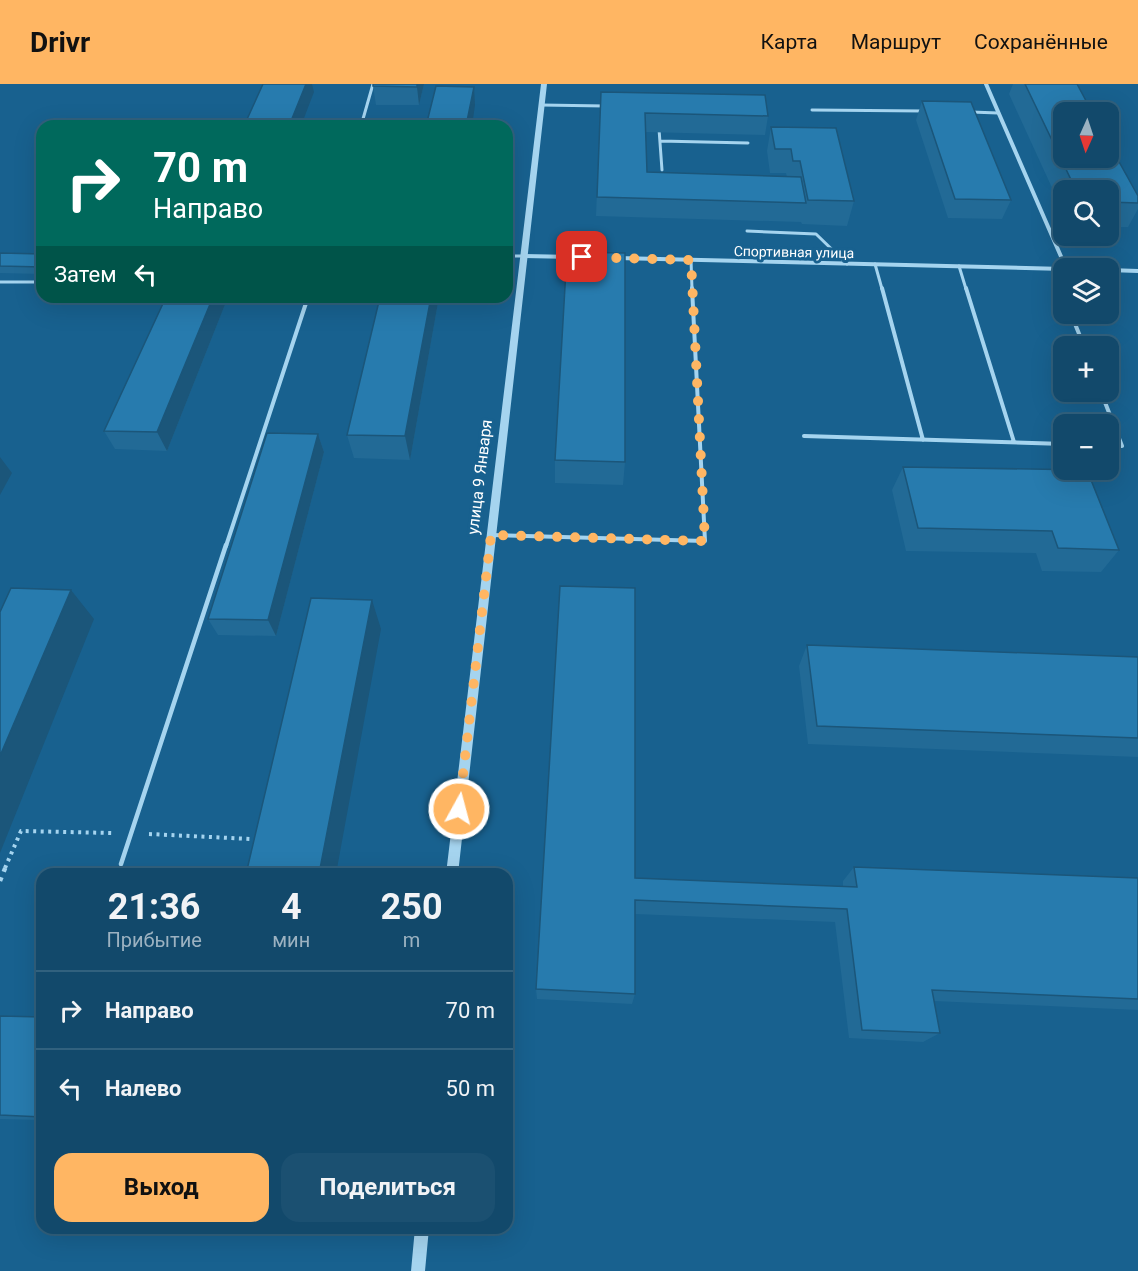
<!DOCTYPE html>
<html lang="ru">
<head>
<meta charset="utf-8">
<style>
	body { margin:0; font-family:Roboto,sans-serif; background:#1b5071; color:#f1f3f6; height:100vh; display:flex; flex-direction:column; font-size:22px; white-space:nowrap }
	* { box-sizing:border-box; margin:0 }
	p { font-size:20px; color:#9cb2c1 }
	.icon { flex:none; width:33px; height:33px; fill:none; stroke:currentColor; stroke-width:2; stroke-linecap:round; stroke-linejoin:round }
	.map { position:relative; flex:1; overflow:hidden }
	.panel { position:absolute; left:36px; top:784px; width:477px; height:366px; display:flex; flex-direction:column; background:#12496b; border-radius:18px; box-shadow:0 6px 24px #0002,0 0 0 2px #31617e }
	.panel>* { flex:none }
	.banner { position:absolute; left:36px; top:36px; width:477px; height:183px; border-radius:18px; box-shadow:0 6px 24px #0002,0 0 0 2px #31617e; background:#00695c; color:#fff; overflow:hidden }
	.needle { width:39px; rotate:183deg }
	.buttons { position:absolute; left:1053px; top:18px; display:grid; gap:12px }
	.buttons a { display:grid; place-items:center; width:66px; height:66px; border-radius:12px; background:#12496b; box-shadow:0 6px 24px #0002,0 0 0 2px #31617e; font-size:30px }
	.pin { position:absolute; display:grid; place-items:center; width:51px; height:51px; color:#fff; margin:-26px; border-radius:12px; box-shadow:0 3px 9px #0006 }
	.me { position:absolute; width:66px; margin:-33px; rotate:7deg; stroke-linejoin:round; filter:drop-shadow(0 0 4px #0008) }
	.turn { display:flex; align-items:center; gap:21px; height:126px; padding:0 18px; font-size:27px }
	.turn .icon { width:78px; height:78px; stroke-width:2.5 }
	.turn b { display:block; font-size:42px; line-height:51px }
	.then { display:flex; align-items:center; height:57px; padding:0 18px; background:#0003; gap:12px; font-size:22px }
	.eta { display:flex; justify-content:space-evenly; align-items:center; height:102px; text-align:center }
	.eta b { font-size:36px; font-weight:700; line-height:42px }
	.cta { display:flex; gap:12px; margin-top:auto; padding:12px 18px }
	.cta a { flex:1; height:69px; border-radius:18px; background:#ffb663; color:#111; font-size:24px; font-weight:700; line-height:69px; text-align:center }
	.cta a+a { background:#1b5071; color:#f1f3f6 }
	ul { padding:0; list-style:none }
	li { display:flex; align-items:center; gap:18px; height:78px; padding:0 18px; border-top:2px solid #31617e }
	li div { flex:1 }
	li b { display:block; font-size:22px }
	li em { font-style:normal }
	header { display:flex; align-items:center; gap:36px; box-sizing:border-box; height:84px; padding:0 30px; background:#ffb663; color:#111 }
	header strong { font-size:28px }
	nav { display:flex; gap:33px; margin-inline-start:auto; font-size:21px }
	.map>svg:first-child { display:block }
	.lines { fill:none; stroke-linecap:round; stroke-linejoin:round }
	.path-far1 { stroke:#a5d4ef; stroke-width:4; stroke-dasharray:3 4.5; stroke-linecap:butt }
	.path { stroke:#a5d4ef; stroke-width:4.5; stroke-dasharray:4 6; stroke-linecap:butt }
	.service-far2 { stroke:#a5d4ef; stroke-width:3 }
	.service-far1 { stroke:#a5d4ef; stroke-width:4 }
	.service { stroke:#a5d4ef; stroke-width:4.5 }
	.minor { stroke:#a5d4ef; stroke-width:4 }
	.tertiary { fill:#a5d4ef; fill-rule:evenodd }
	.wall { fill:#226a96 }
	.shaded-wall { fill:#1b567a }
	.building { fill:#277bae; stroke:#1b567a; stroke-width:1.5 }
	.route { stroke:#ffb663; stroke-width:10; stroke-dasharray:0 18 }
	.labels { text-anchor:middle; stroke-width:6; stroke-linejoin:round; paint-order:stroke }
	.far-street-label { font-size:14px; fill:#fff; stroke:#18618f }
	.street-label { font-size:16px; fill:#fff; stroke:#18618f }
</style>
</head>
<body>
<header>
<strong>Drivr</strong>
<nav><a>Карта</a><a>Маршрут</a><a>Сохранённые</a></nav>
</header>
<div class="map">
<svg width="1138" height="1187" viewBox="0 0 1138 1187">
	<rect width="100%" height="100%" fill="#18618f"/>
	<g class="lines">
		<path class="path-far1" d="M149,750L250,755
			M5,784L21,747L112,749"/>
		<path class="path" d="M0,797L6,782"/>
		<path class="service-far2" d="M541,21L605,22
			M812,26L924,27
			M971,28L998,29
			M361,42L373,0
			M659,45L662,86
			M660,57L748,59
			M747,147L816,150L847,180
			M507,172H524
			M691,176L692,205
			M875,180L882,205
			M959,182L966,205
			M1053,185L1062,205
			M0,198H42"/>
		<path class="service-far1" d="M882,204L923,356
			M966,204L1014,358
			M1061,204L1064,211
			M1071,230L1084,262
			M1101,308L1122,362L1108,361
			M804,352L1064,360
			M491,451L705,457L692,204
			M226,462L308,213"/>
		<path class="service" d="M121,780L226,461"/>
		<path class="minor" d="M986,0L1066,184
			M524,172L574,173
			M617,174L1064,185
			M1108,186L1138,187"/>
		<path class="tertiary" d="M541,0H547L458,790H446Z
			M415,1144H429L425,1187H411Z"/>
	</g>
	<path class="wall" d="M424,0L419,21H376L373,2Z
		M1013,0H1077L1138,112V125L1128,143H1108V106H1064V130L1009,10Z
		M601,8L768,32L765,51L645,48L647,88L787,93L786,89H770L767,67L771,43L854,117L847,142L802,140L801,138L596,132Z
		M922,17L1011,116L1002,135L948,134L916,36Z
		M0,169L42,170V190L0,189Z
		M166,213H228L167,367L115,365L104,347Z
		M380,213H439L410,376L354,374L347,351Z
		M318,350L324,368L276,552L218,551L208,535Z
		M555,376L625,378L623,401L555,399Z
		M903,383L1119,466L1101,488L1042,487L1036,469L906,467L892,406Z
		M807,561L1138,573V673L808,660L799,582Z
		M854,783L1138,794V926L934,917L940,949L923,958L849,954L835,838L635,830V910L632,920L537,915L536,905L635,794L843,803V797Z
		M0,932L42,933V1036L0,1035Z"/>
	<path class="shaded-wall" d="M306,0H312L314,8L301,42H289Z
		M417,0H424L419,21L417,3Z
		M474,3L475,21L472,42H466Z
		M213,213H228L167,367L157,348Z
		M431,213H439L410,376L405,352Z
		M318,350L324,368L276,552L268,536Z
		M0,373L12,389L0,411Z
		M71,506L94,535L0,769V672Z
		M372,516L381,545L336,790H319Z"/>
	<path class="building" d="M263,0H306L289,42H244Z
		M373,0H417V3L373,2Z
		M1025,0H1077L1092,28H1064V74H1108V58L1138,112V119L1108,118V106H1076Z
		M436,2L474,3L466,42H426Z
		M601,8L765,11L768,32L645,29L647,88L801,93L806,119L597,113Z
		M922,17L971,18L1011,116L955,115Z
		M771,43L836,44L854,117L808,116L800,77H793L791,65H775Z
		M567,168L625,169V378L555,376Z
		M0,169L42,170V183L0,182Z
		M166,213H213L157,348L104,347Z
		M380,213H431L405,352L347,351Z
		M267,349L318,350L268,536L208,535Z
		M903,383L1087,386L1119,466L1058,464L1052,447L918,444Z
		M560,502L635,504V794L857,803L854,783L1138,794V915L932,906L940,949L862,946L847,825L635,816V910L536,905Z
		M11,504L71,506L0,672V528Z
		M311,514L372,516L319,790H246Z
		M807,561L1138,573V654L817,642Z
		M0,932L42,933V1033L0,1031Z"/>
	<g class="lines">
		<path class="route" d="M459,725L491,451L705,457L691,176L582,173"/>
	</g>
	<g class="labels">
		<g class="far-street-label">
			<text transform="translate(794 168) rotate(1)" y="5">Спортивная улица</text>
		</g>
		<g class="street-label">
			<text transform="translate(479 393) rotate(-83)" y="6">улица 9 Января</text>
		</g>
	</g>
</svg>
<div class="buttons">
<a><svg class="needle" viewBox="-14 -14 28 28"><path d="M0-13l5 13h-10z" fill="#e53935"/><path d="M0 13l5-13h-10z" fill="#9cb2c1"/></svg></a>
<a><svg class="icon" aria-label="search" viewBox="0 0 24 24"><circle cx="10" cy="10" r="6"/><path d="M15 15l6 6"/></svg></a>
<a><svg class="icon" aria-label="layers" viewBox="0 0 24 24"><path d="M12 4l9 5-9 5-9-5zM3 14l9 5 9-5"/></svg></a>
<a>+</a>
<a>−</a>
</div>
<div class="pin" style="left:582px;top:173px;background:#d93025"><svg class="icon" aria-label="arrive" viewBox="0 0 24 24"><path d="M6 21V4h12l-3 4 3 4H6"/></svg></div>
<svg class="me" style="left:459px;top:725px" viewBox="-20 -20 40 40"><circle r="17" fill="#ffb663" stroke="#fff" stroke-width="3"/><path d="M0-11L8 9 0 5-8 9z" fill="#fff"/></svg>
<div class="banner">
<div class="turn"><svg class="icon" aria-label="right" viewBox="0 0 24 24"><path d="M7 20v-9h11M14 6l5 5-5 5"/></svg><div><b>70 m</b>Направо</div></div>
<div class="then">Затем<svg class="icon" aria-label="left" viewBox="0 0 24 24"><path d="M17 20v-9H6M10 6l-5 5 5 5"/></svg></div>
</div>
<section class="panel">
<div class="eta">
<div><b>21:36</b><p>Прибытие</p></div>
<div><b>4</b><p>мин</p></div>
<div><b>250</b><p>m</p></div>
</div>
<ul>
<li><svg class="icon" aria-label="right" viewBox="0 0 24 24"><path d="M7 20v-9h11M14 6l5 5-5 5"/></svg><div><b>Направо</b></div><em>70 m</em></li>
<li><svg class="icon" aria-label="left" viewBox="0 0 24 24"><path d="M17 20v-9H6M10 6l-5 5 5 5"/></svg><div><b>Налево</b></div><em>50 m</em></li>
</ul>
<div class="cta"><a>Выход</a><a>Поделиться</a></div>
</section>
</div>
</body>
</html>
